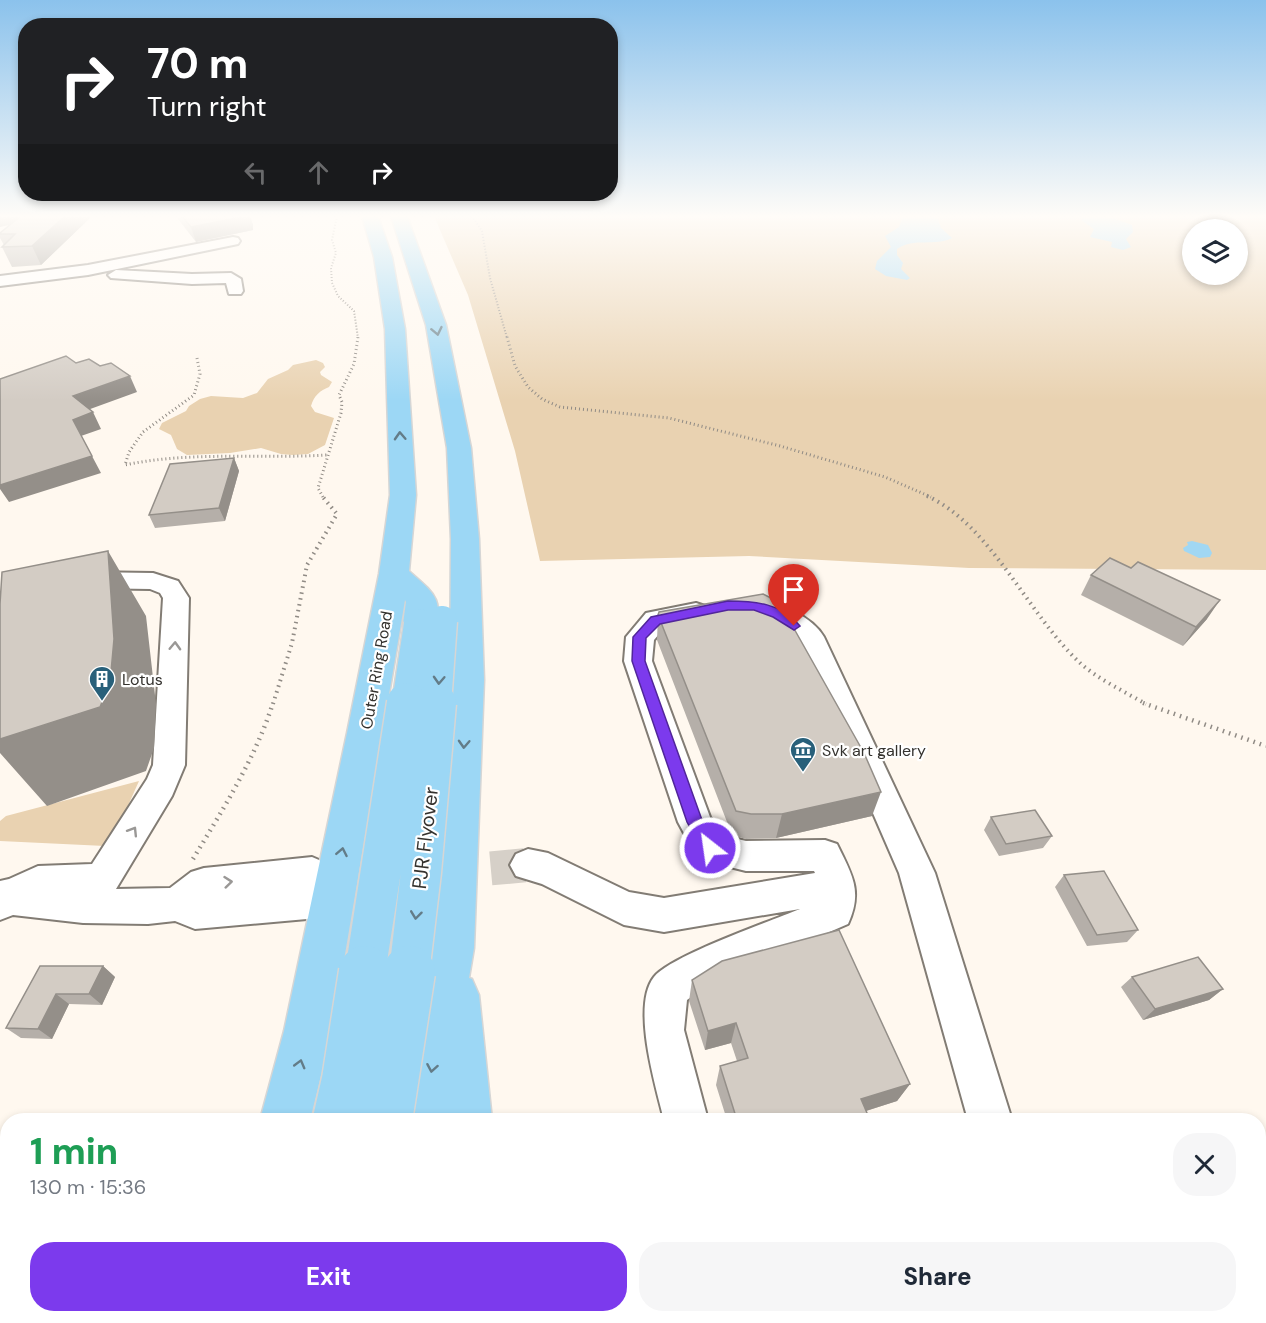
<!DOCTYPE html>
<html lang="en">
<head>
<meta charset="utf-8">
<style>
	body { margin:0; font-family:"DM Sans",sans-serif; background:#f6f6f7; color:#1f2937; height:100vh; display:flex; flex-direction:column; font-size:22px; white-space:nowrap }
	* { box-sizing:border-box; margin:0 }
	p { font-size:20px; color:#747a83 }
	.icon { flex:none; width:33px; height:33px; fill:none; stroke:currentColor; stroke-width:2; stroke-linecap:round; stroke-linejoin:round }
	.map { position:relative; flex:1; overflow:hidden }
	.side { position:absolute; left:0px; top:1113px; width:1266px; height:210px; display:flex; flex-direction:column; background:#fff; border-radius:24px 24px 0 0; box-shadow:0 3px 9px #0003 }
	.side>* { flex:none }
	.banner { position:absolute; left:18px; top:18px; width:600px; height:183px; border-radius:24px; box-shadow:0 3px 9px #0003; background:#202124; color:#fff; overflow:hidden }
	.buttons { position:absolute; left:1182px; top:219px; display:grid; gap:12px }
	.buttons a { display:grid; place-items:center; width:66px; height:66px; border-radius:50%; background:#fff; box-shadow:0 3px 9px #0003; font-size:30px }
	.pin { position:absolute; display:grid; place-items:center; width:51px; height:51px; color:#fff; margin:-62px -26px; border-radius:50% 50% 50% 0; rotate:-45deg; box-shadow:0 0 6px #0007 }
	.pin .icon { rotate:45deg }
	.me { position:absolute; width:66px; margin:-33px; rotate:330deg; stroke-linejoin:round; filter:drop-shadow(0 0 4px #0008) }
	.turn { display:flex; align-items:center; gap:21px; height:126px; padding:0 30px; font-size:27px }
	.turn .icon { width:78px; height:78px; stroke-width:2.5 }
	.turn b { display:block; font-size:42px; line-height:51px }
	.lanes { display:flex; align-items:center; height:57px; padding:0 30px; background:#0003; justify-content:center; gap:30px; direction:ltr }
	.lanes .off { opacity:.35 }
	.round { display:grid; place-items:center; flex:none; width:63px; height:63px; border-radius:24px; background:#f6f6f7 }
	.head { display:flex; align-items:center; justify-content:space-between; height:102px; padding:0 30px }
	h1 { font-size:36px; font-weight:800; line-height:45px; color:#1e9e55 }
	.button { display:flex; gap:12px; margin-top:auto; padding:12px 30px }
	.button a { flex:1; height:69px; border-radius:24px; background:#7c3aed; color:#fff; font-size:24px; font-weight:800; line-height:69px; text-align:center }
	.button a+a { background:#f6f6f7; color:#1f2937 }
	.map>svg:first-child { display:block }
	.green { fill:#e9d2b1; fill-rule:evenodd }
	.water { fill:#a1d7f3 }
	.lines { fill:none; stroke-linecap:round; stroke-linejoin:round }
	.minor-tunnel { stroke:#d6d0c8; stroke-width:34; stroke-dasharray:34 17; stroke-linecap:butt }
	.minor-casing { stroke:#827c74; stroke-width:4 }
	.highway-casing { stroke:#d6d6d5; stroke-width:3 }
	.path-far3 { stroke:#908b85; stroke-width:2; stroke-dasharray:1 2; stroke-linecap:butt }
	.path-far2 { stroke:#908b85; stroke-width:3; stroke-dasharray:1 3; stroke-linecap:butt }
	.path-far1 { stroke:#908b85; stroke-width:4; stroke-dasharray:1.5 4.5; stroke-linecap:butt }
	.path { stroke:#908b85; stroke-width:4.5; stroke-dasharray:1.5 5; stroke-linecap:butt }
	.minor { fill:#fff; fill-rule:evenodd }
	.highway { fill:#9cd7f5; fill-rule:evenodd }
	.highway-bridge-far2-casing { stroke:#d6d6d5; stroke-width:33; stroke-linecap:butt }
	.highway-bridge-far1-casing { stroke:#d6d6d5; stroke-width:43; stroke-linecap:butt }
	.highway-bridge-casing { stroke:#d6d6d5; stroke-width:55; stroke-linecap:butt }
	.highway-bridge-far2 { stroke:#9cd7f5; stroke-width:30 }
	.highway-bridge-far1 { stroke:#9cd7f5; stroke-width:40 }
	.highway-bridge { stroke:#9cd7f5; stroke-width:52 }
	.wall { fill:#b5afa9 }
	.shaded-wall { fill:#948f89 }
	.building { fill:#d3ccc4; stroke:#948f89; stroke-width:1.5 }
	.oneway { stroke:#637c88 }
	.oneway2 { stroke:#9a9896 }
	.route { fill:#7c3aed; stroke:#51269a; stroke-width:1.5 }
	.labels { text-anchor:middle; stroke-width:4.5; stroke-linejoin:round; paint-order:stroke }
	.street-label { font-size:16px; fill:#34322e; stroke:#fff }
	.poi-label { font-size:16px; fill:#34322e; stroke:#fff; text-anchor:start }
	.near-street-label { font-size:20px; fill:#34322e; stroke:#fff }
</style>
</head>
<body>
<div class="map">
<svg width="1266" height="1323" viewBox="0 0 1266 1323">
	<rect width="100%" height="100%" fill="#fff8ef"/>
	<path class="green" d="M434,216H1266V570L969,568L749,556L540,561L515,451L468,295ZM1192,230H1238V274H1192Z
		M316,360L323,363L325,367L320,372L321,375L332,382L329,387C320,391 314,395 311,406L315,412L334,418L325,445L308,454L293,455L281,454L261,448L230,453L187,455L177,449L171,435L159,429L162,423L186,411L189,406L200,399L211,396L243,398L257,393L268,379L288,370L293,365Z
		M139,781L114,837L105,846L0,841V821L6,816Z"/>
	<path class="water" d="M903,216H932L938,219L941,228L952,238C935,247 914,237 897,249V255L903,263L901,269L910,278L907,280L886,276L875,269L877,261L891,247L885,236L899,227Z
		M1090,216L1113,218L1132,225L1133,232L1126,239L1131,247L1123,250L1111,247L1112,242L1090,237L1094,229L1081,220L1083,217Z
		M1192,541L1208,545L1212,553L1210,557L1199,558L1184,551L1183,548L1188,545L1187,542Z"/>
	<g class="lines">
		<path class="minor-tunnel" d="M440,873L528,865"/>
		<g class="minor-casing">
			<path id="minor" d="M233,237L238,238L240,241L238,244L88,275L0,286V276L88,265Z
				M116,270L192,274L231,273L241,279L243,291L241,294H229L226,283L192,284L111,278L108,275Z
				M86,572L153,573L178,581L189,598L185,765L172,796L116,889L170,888L191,872L204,868L312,857C327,863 336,869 343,884C335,901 324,912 307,919L195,929L175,921L148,924L83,923L13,915L0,920V881L9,879L38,866L92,864L147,779L153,765L163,598L160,593L150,589L86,588L77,586L73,580L77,574Z
				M756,597C779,604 811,615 824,637L935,873L1012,1120H968L899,873L799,643L768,620L747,612L743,606L747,600Z
				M696,603L705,606L709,612L705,618L665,627L654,640L652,661L710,817L721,835L746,841L825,840L837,844C852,875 863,891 848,924L709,984L687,1000L684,1030L708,1120H664C656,1087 631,1006 654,977C670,956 771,921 800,909L664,932L624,925L542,884L516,876L510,865L516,854L528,849L548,853L629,892L664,898L815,873L814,871H746L698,859L678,822L624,661L626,637L646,613Z
				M708,1316H758L760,1323H710Z
				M1020,1316H1070L1071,1323H1021Z"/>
		</g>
		<g class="highway-casing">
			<path id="highway" d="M362,216H378L392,257L405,329L416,495L409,571C430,590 449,601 430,632L419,635L408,632L403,624L406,602L405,600L332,1031L310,1120H260L284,1031L347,733L379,574L390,495L385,329L374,257Z
				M391,216H407L446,325L471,448L479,539L484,680L474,948L469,978L472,979L479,995L492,1120H397L430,948L450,680L451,539L447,448L426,325Z
				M205,1316H263L261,1323H203Z
				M266,1316H422L421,1323H264Z
				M429,1316H487L486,1323H428Z"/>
		</g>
		<path class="path-far3" d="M337,216L332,240L336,253L331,268L332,283L338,296L354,311L358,338
			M472,216L482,231L490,278L507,338"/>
		<path class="path-far2" d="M507,337L515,366L528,387L542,399L560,407L669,418L780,446L885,477L931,497
			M197,358L200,374L194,395L143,432L129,452L125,465C190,451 260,459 327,455
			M323,497L318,488L341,413L342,402L339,395L354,364L358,337"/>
		<path class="path-far1" d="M927,496C990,524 1028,614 1079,662C1096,678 1125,692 1146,704
			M273,704L292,643L307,565L337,514L322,496"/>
		<path class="path" d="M1143,703L1266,746
			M193,859C223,809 255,759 273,703"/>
		<use href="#minor" class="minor"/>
		<use href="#highway" class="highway"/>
		<g class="highway-bridge-far2-casing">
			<path id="highway-bridge-far2" d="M407,704L419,624
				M436,704L442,621"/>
		</g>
		<g class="highway-bridge-far1-casing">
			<path id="highway-bridge-far1" d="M365,973L407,703
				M409,973L421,872L436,703"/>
		</g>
		<g class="highway-bridge-casing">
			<path id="highway-bridge" d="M339,1120L348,1080L365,972
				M386,1120L409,972"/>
		</g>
		<use href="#highway-bridge-far2" class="highway-bridge-far2"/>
		<use href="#highway-bridge-far1" class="highway-bridge-far1"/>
		<use href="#highway-bridge" class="highway-bridge"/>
	</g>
	<path class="wall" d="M20,216L91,217L41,265L12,267L2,247L4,245L0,238V233Z
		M177,216H250L253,225V230L196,242L178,219Z
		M234,458L239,471L225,521L155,528L149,515Z
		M1091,575L1207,619L1183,646L1081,595Z
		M658,615L872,816L776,838L746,839L732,835L657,640Z
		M991,817L1052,836L1043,848L999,856L984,830Z
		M1064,875L1138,930L1127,942L1087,946L1055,887Z
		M40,966H103L115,977L102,1005L69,1004L52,1039L21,1038L6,1028Z
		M1132,977L1223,989L1209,1000L1143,1020L1121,987Z
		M692,980L910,1084L897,1101L866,1111L870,1120H727L716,1085L720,1066L737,1061L731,1043L705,1050L689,1001Z
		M817,1316H1018L1021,1323H820Z"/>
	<path class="shaded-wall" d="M0,216H20L23,222L0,227Z
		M65,216H91V217L41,265L32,246Z
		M246,216H250L253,225V230L196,242L191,227Z
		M130,376L137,392L82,412L73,396Z
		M93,412L101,429L81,436L73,420Z
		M92,456L101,473L9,502L0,489V485Z
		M234,458L239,471L225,521L219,508Z
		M108,551L146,616L156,704L154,748L146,771L47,806L0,753V739Z
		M1220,600L1207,619L1183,646L1196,627Z
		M881,792L872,816L776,838L782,814Z
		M103,966L115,977L102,1005L89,994Z
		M1223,989L1209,1000L1143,1020L1155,1009Z
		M56,994L69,1004L52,1039L38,1029Z
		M736,1023L731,1043L705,1050L708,1031Z
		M910,1084L897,1101L850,1116L861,1099Z"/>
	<path class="building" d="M21,216H65L32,246L2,247L15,234H0V233Z
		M182,216H246L191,227Z
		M66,356L76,363L89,359L100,366L111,363L130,376L73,396L93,412L73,420L92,456L0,485V379Z
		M234,458L219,508L149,515L170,464Z
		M108,551L114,639L110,683L100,707L0,739V604L2,572Z
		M1110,558L1131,568L1138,562L1220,600L1196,627L1091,575Z
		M763,594L779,602L864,753L881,792L782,814H751L736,811L658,615L659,612Z
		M1035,810L1052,836L1006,844L991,817Z
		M1104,871L1138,930L1097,935L1064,875Z
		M839,930L910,1084L861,1099L870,1120H737L720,1066L748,1058L736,1023L708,1031L692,980L722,961Z
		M1198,957L1223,989L1155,1009L1132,977Z
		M40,966H103L89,994H56L38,1029L6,1028Z
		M831,1316H1018L1021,1323H821L832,1319Z"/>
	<defs><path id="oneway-chevron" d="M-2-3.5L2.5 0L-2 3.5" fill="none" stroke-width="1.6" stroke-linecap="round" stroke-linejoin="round" transform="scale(1.5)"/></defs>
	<g class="oneway">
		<use href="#oneway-chevron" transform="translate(437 331) rotate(78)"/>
		<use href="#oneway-chevron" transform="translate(400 436) rotate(-93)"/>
		<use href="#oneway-chevron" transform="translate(439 680) rotate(93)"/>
		<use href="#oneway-chevron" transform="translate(464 744) rotate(93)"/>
		<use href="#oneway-chevron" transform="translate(342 852) rotate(-79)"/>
		<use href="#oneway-chevron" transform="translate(416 915) rotate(97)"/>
		<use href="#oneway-chevron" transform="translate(300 1064) rotate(-75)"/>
		<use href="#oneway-chevron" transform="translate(432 1068) rotate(100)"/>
	</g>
	<g class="oneway2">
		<use href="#oneway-chevron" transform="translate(175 646) rotate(-88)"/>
		<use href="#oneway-chevron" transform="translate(133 831) rotate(-58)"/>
		<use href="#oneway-chevron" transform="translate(228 882) rotate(-6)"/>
	</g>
	<linearGradient id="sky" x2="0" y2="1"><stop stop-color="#8bc2ec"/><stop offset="0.54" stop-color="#fffcf8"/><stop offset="1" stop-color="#fffcf8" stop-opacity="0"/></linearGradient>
	<rect width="1266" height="401" fill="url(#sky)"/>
	<path class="route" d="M728,601C753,601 783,603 800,626L794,630L773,617L754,610H728L660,624L646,638L645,661L702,820L718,848L716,853L710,855L704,853L687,822L632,661L633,637L651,617Z"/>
	<defs>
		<g id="building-pin" transform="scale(1.35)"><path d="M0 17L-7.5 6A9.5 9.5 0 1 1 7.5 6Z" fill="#28607a" stroke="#fff"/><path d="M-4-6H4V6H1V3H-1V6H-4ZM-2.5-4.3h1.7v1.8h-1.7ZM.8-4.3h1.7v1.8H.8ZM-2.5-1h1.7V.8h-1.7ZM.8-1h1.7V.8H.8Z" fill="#fff"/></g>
		<g id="museum-pin" transform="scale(1.35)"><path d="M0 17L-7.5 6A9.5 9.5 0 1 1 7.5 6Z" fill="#28607a" stroke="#fff"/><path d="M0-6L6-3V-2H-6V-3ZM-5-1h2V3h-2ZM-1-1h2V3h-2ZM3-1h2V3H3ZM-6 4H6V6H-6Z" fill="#fff"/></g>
	</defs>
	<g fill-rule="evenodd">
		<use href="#building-pin" x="102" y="679"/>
		<use href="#museum-pin" x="803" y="750"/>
	</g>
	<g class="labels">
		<g class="street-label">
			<text transform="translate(376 670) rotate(-80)" y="6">Outer Ring Road</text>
		</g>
		<g class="poi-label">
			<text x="122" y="685">Lotus</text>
			<text x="822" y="756">Svk art gallery</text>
		</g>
		<g class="near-street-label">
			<text transform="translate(425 838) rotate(-83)" y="7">PJR Flyover</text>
		</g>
	</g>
</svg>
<div class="buttons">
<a><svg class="icon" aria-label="layers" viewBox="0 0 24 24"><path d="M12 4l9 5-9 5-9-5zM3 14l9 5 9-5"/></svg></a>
</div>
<div class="pin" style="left:794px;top:626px;background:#d93025"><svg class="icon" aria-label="arrive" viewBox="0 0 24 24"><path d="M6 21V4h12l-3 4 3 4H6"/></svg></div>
<svg class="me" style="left:710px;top:848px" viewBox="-20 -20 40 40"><circle r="17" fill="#7c3aed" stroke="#fff" stroke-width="3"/><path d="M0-11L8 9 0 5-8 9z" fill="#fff"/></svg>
<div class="banner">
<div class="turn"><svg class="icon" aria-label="right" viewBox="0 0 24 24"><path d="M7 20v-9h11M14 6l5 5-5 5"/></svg><div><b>70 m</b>Turn right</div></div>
<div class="lanes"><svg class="icon off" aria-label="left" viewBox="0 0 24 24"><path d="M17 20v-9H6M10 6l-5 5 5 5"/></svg><svg class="icon off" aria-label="ahead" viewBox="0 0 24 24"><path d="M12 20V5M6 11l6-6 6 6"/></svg><svg class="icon" aria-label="right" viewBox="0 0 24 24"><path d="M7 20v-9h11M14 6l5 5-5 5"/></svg></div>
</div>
<section class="side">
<div class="head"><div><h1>1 min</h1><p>130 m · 15:36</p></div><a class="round"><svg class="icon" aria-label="close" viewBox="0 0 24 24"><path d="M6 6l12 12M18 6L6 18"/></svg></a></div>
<div class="button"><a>Exit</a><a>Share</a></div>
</section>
</div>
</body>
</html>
